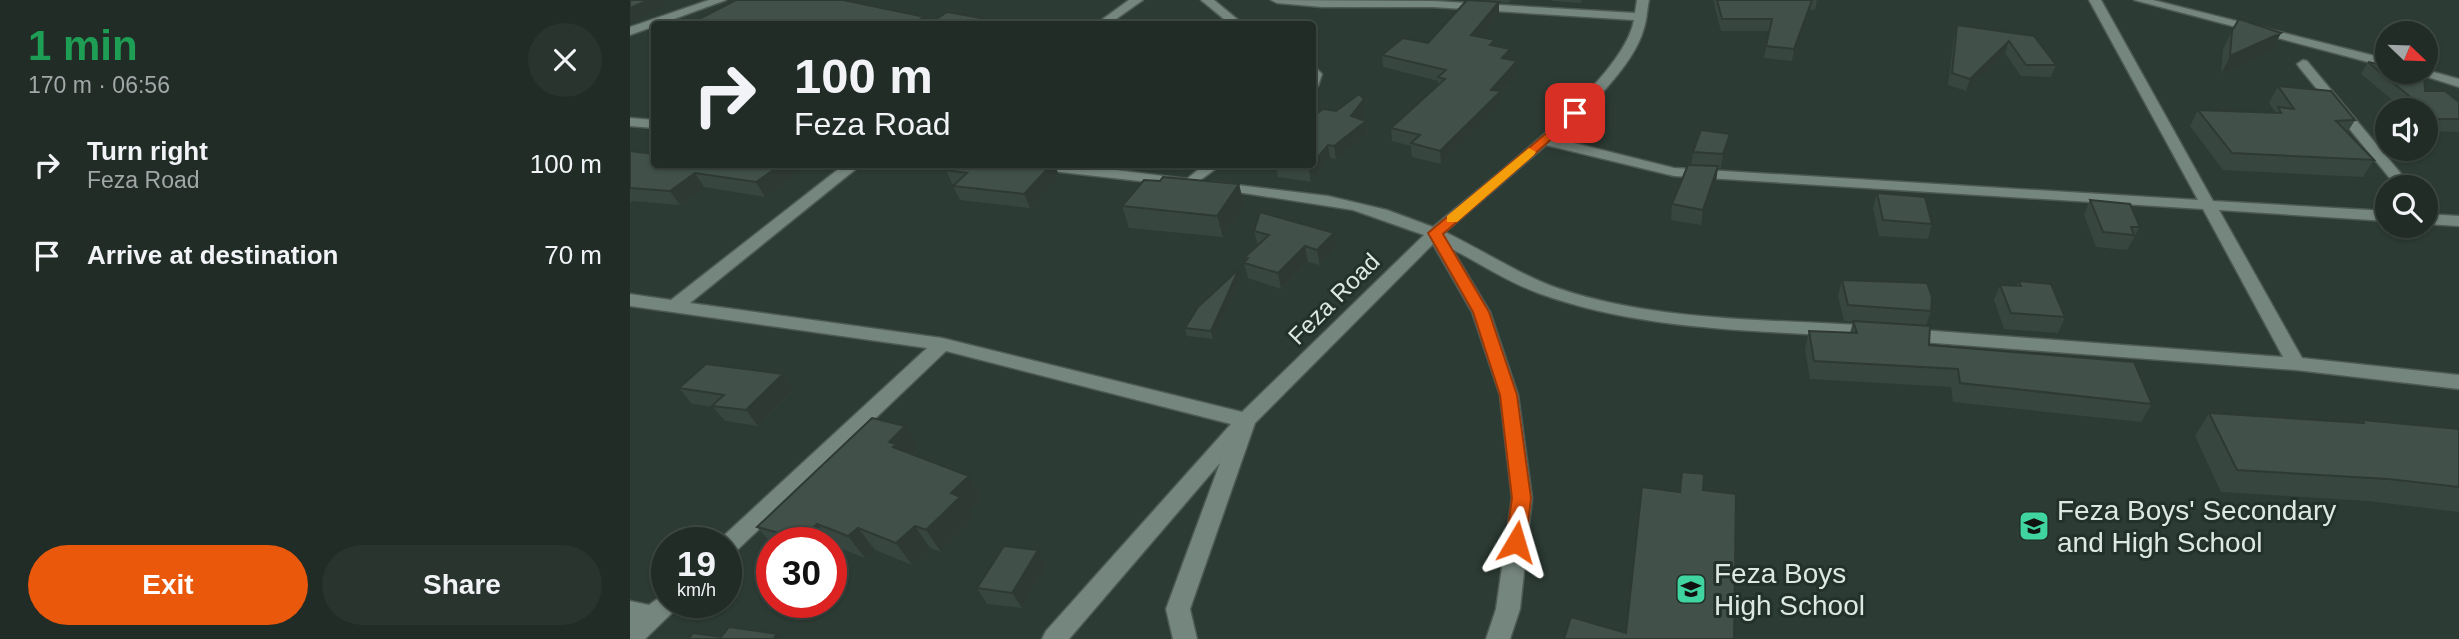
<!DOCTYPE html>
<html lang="en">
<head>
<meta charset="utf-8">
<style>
	body { margin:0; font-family:Helvetica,sans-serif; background:#29342f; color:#f1f3f6; height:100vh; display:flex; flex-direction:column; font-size:26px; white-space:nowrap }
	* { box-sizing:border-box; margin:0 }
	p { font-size:23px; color:#a2a7a7 }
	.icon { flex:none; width:38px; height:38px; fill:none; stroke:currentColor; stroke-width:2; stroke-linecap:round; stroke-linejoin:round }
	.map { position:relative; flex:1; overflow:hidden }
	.side { display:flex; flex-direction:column; background:#212c27; width:630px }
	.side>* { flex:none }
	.guide { position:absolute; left:21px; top:21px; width:665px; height:147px; border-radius:7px; box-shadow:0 2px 5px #0004,0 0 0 2px #3e4844; background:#212c27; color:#f1f3f6; overflow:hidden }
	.needle { width:46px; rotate:113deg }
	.controls { position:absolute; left:1745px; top:21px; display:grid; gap:14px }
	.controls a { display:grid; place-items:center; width:63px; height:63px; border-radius:50%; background:#212c27; box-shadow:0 2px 5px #0004,0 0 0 2px #3e4844; font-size:35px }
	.speed { position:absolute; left:21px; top:527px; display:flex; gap:14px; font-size:35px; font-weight:700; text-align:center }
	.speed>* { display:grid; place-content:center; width:91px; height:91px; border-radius:50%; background:#212c27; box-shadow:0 2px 5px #0004,0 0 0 2px #3e4844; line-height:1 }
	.speed small { font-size:18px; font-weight:400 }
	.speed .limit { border:10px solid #d22; background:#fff; color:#111 }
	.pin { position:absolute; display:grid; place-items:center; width:60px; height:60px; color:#fff; margin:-30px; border-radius:14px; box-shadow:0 4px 10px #0006 }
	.me { position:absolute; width:77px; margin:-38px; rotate:7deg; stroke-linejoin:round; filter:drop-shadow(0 0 5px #0008) }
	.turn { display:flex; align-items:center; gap:24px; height:147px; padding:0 28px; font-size:32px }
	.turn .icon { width:91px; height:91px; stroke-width:2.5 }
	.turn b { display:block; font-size:49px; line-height:60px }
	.round { display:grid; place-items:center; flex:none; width:74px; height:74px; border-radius:37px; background:#29342f }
	.headline { display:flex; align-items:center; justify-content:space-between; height:119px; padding:0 28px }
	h1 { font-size:42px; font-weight:700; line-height:52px; color:#1e9e55 }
	.button { display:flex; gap:14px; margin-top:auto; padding:14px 28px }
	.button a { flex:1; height:80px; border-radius:42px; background:#ea580c; color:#fff; font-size:28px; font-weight:700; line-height:80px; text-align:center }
	.button a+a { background:#29342f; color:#f1f3f6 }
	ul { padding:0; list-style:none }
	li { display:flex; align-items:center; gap:21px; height:91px; padding:0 28px }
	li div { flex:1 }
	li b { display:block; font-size:26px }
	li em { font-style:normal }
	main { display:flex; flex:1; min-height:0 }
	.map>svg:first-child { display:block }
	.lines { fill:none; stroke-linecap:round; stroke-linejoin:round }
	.minor-casing { stroke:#4d5954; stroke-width:3 }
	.minor { fill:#75867e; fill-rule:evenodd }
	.wall { fill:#384640 }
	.shaded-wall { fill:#2e3934 }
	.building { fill:#41514a; stroke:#2e3934; stroke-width:2 }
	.route { fill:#ea580c; stroke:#983908; stroke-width:2 }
	.slow { fill:#f59e0b }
	.labels { text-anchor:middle; stroke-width:6; stroke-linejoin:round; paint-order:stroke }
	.street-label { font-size:24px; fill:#dee8e3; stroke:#22312a }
	.near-poi-label { font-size:28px; fill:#dee8e3; stroke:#22312a; text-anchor:start }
</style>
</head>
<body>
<main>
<section class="side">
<div class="headline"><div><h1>1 min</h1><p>170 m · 06:56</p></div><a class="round"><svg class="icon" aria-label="close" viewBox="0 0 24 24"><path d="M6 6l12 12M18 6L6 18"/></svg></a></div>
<ul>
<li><svg class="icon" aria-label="right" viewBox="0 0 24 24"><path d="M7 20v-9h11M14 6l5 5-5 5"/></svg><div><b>Turn right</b><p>Feza Road</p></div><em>100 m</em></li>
<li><svg class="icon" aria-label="arrive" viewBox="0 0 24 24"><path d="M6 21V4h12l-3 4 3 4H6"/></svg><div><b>Arrive at destination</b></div><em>70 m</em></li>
</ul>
<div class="button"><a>Exit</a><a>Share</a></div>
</section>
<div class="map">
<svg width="1829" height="639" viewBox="0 0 1829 639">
	<rect width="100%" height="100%" fill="#2c3b34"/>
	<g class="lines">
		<g class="minor-casing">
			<path id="minor" d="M79,0H96L0,35V27Z
				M499,0H513L479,24H466Z
				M571,0H584L613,24H600Z
				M641,0L803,1L1005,13L1007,0H1019C1017,9 1017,19 1014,28C1004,67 954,112 924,138L1044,168L1568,200L1459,0H1471L1583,201L1757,211V221L1589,210L1672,358L1829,375V389L1666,370L1278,341L1269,335L1278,329L1653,357L1573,209L1044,176L916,145L815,232C854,251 890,275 930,289C1029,322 1140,319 1243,326L1252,332L1243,338C1132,330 1014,332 908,293C878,282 851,264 822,249L860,312L888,395L902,498L890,609L880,639H856L866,609L882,498L870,395L842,312L803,244L625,423L560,609L567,639H543L536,609L590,463L439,639H412L416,631L601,424L316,351L104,553L96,556V542H87L88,541L297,348L0,306V294L41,300L215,164H232L60,303L312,338L612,412L794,235L723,210L588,189L583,188L581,185L583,182L698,196L757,210L803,227C853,184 993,82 1004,20L803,7H692L647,3Z
				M1504,0H1523L1757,59V67Z
				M1673,60L1677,61L1782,187H1767L1669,67L1667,64Z
				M682,64L692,74L688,86L682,90Z
				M1796,70L1829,79V87L1782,72Z
				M0,118L24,120V128L0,126Z
				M389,164H438L557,179L575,164H592L561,187L396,168Z
				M1796,214L1829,216V226L1796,224Z
				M37,592V602H49L46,609L15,639H0V601L19,605Z"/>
		</g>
		<use href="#minor" class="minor"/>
	</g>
	<path class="wall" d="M847,0H881L878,3L869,2V14L850,37L865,46L881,59L887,61V73L871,92V104L811,164L782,157L781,146L762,141L761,128L808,85V81L753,67L752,55L798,43Z
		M922,0H952L951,3L922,1Z
		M1083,0H1187L1185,10H1180L1162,61L1134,58L1139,31H1091Z
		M227,3L295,17L298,24H72L69,19Z
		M1327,25L1404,36L1426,65L1421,77L1391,76L1375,53L1336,91L1318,85L1324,37Z
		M1602,31L1651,33L1641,52L1591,74L1593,49Z
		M1738,62L1795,91L1829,102V132L1798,131L1796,129V110H1774L1731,74Z
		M1648,86L1725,120L1717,133L1744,160L1733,177L1593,170L1560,126L1568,110L1645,113V112L1639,103Z
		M734,99L736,112L730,119L736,121L737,134L706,159L700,158L681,182L648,177L646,164H682L685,115L706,111Z
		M1100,134L1098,148L1091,168H1088L1086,181L1071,225L1041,220L1042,204L1061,165L1063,152Z
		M0,151L24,154L174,169L135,197L74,187L50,205L2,201L0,203Z
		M321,164H425L429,177L400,208L330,200L323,186L324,184H322L316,170Z
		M530,181L609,184L614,206L593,237L499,228L492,206Z
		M1247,193L1302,224L1298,239L1249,236L1243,208Z
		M1460,200L1510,227L1497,250L1466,247L1454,215Z
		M624,231L706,248L690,265L678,262L651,289L618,278L614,263L616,260L615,257L628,246Z
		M611,277L583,339L557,336L555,328Z
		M1212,280L1301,311L1296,326L1299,345L1522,404L1511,422L1323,402L1321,387L1180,379L1175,349L1179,331L1220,333L1223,322L1214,321L1208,296Z
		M1389,281L1435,317L1428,333L1374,329L1364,300L1370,285L1387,286Z
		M153,374L164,390L128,426L95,421L83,407L62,404L49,388Z
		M1579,413L1730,423L1732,420L1829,429V512L1738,501L1591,492L1565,436Z
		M289,448L283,455L339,476L352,498L339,511L344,519L311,552L300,548L282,565L245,550L235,558L205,546L201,542H142V544L127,527Z
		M408,550L417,565L392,608L357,604L347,588Z"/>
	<path class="shaded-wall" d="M19,0H32L36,6L0,22V8Z
		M209,0H232L214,10Z
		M1182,0L1180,10L1162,61L1164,49Z
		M869,2V14L842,47L841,35Z
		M295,17L298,24H281Z
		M351,18L353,24H340Z
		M1651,33L1641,52L1591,74L1600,56Z
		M1379,41L1375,53L1336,91L1340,79Z
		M880,49L881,61L872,58Z
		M887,61V73L871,92V104L811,164L810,151L861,90Z
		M734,99L736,112L723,129L721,116Z
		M736,121L737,134L706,159L704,146Z
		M1100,134L1098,148L1091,168L1093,154Z
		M698,145L700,158L681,182L679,169Z
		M152,164H171L174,169L135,197L126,182Z
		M422,164H425L429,177L400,208L394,194Z
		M1088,166L1086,181L1071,225L1073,210Z
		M65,173L74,187L50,205L40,191Z
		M609,184L614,206L593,237L587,216Z
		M704,233L706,248L690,265L687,250Z
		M675,246L678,262L651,289L648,273Z
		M609,269L611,277L583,339L581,331Z
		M153,374L164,390L128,426L116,410Z
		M275,426L289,448L277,460L278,469L259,442Z
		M339,476L352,498L339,511L344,519L311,552L296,530L321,493Z
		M187,524L205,546L201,549V542H173L171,539Z
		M285,526L300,548L282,565L266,543Z
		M228,528L245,550L235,558L218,536Z
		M408,550L417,565L392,608L382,593Z
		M147,634L152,639H143Z"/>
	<path class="building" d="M0,0H19L0,8Z
		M106,0H213L295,17L281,24H98L69,19Z
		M837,0L869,2L841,35L865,40L860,45L880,49L872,58L887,61L861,90L871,91L810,151L781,143L790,135L761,128L815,79L808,77L816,70L752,55L773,38L798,43Z
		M1087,0H1182L1164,49L1136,46L1142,19H1092Z
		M317,12L351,18L340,24H299Z
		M1609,19L1651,33L1600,56L1602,31Z
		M1327,25L1404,36L1426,65H1396L1379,41L1340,79L1322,73Z
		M1738,62L1757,66V72H1786L1794,73L1795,91H1815L1829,102V119H1807Z
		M1648,86L1701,91L1725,120L1706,121L1744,160L1602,153L1568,110L1651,113L1648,107L1664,109Z
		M729,94L734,99L721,116L736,121L704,146L698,145L682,164V114L685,115L693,109L706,111Z
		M1071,130L1100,134L1093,154L1063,152Z
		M0,151L24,154V164H152L126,182L65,173L40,191L0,188Z
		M321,164H422L394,194L323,186L337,173L316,170Z
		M648,164H682L679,169Z
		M1058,165L1088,166L1073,210L1042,204Z
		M533,177L609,184L587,216L492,206L514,180L530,181Z
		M1247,193L1295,197L1302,224L1253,220Z
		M1460,200L1500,204L1510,227H1501L1504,235L1473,232Z
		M630,212L704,233L687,250L675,246L648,273L614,263L618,258L615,257L639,235L624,231Z
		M609,269L581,331L555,328L568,307Z
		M1212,280L1297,283L1302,297L1301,311L1218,305Z
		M1389,281L1421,284L1435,317L1381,313L1370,285L1391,286Z
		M1223,321L1300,326L1299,345L1504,362L1522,404L1330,383L1328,369L1184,361L1179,331L1227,333Z
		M76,364L153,374L116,410L82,406L94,395L49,388Z
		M1579,413L1734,423L1732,420L1829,429V487L1758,479L1607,470Z
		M242,418L275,426L259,442L266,444L263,447L339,476L321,493L330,497L296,530L285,526L266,543L228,528L218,536L187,524L171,539L127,527Z
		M1052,472L1074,474L1073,490L1106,494L1104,639H934L941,617L996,633L1012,487L1050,492Z
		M374,546L408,550L382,593L347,588Z
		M99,627L147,634L143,639H58L63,633L91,637Z"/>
	<path class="route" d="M945,109L949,110V115L813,234L859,312L887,395L901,498L896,542L893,548L886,550L879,548L876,542L882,498L870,395L843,312L798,233Z"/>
	<path class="slow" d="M899,148L906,152L904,155L827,222H817V216Z"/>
	<defs>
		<g id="school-square" transform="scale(1.575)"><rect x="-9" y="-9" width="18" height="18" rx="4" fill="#40d4a1" stroke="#22312a"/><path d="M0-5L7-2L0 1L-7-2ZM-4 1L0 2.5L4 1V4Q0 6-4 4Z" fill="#111"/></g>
	</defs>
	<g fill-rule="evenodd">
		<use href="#school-square" x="1404" y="526"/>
		<use href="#school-square" x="1061" y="589"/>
	</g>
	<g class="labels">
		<g class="street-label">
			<text transform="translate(704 299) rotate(-45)" y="8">Feza Road</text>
		</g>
		<g class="near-poi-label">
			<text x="1427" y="520">Feza Boys' Secondary<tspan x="1427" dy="32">and High School</tspan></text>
			<text x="1084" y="583">Feza Boys<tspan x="1084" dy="32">High School</tspan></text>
		</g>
	</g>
</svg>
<div class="controls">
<a><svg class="needle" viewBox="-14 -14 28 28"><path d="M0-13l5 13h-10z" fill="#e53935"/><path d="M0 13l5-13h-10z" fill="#a2a7a7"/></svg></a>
<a><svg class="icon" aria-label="sound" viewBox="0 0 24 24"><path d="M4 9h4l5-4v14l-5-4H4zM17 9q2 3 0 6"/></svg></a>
<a><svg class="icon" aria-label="search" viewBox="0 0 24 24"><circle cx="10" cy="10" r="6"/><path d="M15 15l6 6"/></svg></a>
</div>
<div class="speed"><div>19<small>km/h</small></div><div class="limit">30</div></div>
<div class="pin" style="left:945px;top:113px;background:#d93025"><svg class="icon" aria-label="arrive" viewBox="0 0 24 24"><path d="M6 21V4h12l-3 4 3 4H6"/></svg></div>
<svg class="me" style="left:886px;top:542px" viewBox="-20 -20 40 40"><path d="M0-17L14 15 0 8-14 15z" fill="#ea580c" stroke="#fff" stroke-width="4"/></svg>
<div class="guide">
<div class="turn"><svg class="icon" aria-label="right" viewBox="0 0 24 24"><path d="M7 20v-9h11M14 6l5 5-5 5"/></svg><div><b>100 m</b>Feza Road</div></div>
</div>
</div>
</main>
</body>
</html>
